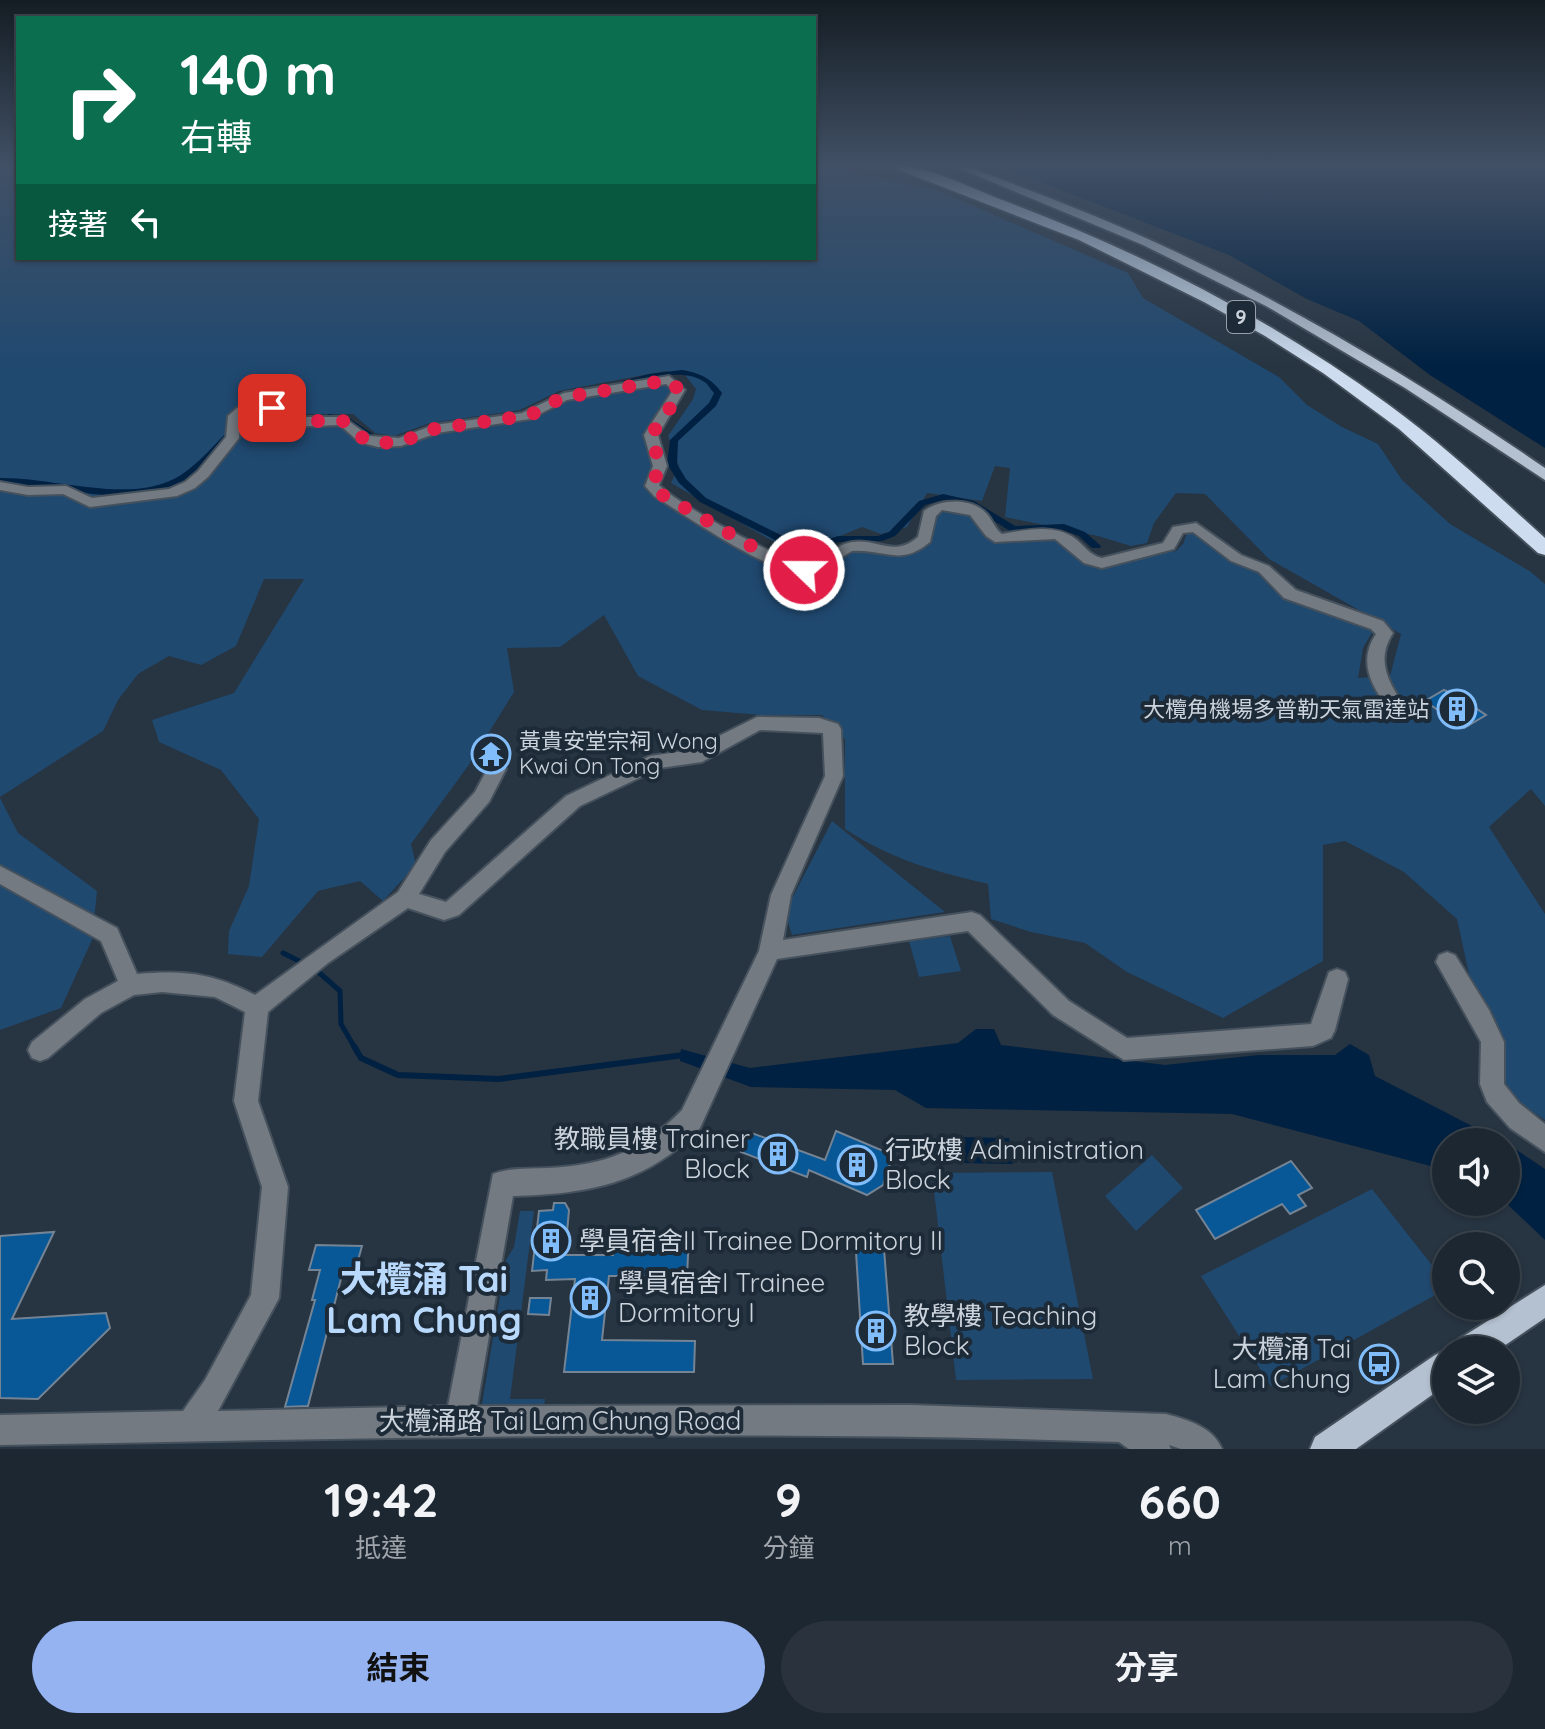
<!DOCTYPE html>
<html lang="zh-TW">
<head>
<meta charset="utf-8">
<style>
	body { margin:0; font-family:Quicksand,"Noto Sans TC",sans-serif; background:#2a333d; color:#f1f3f6; height:100vh; display:flex; flex-direction:column; font-size:30px; white-space:nowrap }
	* { box-sizing:border-box; margin:0 }
	p { font-size:26px; color:#a0a5ab }
	.icon { flex:none; width:44px; height:44px; fill:none; stroke:currentColor; stroke-width:2; stroke-linecap:round; stroke-linejoin:round }
	.map { position:relative; height:1449px; overflow:hidden }
	.drawer { display:flex; flex-direction:column; background:#1d2731; flex:1 }
	.drawer>* { flex:none }
	.banner { position:absolute; left:16px; top:16px; width:800px; height:244px; border-radius:0px; box-shadow:0 2px 6px #0004,0 0 0 2px #3b444d; background:#0b6e4f; color:#fff; overflow:hidden }
	.tools { position:absolute; left:1432px; top:1128px; display:grid; gap:16px }
	.tools a { display:grid; place-items:center; width:88px; height:88px; border-radius:50%; background:#1d2731; box-shadow:0 2px 6px #0004,0 0 0 2px #3b444d; font-size:40px }
	.pin { position:absolute; display:grid; place-items:center; width:68px; height:68px; color:#fff; margin:-34px; border-radius:16px; box-shadow:0 4px 12px #0006 }
	.me { position:absolute; width:88px; margin:-44px; rotate:292deg; stroke-linejoin:round; filter:drop-shadow(0 0 6px #0008) }
	.turn { display:flex; align-items:center; gap:28px; height:168px; padding:0 32px; font-size:36px }
	.turn .icon { width:104px; height:104px; stroke-width:2.5 }
	.turn b { display:block; font-size:56px; line-height:68px }
	.then { display:flex; align-items:center; height:76px; padding:0 32px; background:#0003; gap:16px; font-size:30px }
	.eta { display:flex; justify-content:space-evenly; align-items:center; height:136px; text-align:center }
	.eta b { font-size:48px; font-weight:700; line-height:56px }
	.action { display:flex; gap:16px; margin-top:auto; padding:16px 32px }
	.action a { flex:1; height:92px; border-radius:48px; background:#95b2f1; color:#111; font-size:32px; font-weight:700; line-height:92px; text-align:center }
	.action a+a { background:#2a333d; color:#f1f3f6 }
	.map>svg:first-child { display:block }
	.green { fill:#204970; fill-rule:evenodd }
	.water { fill:#002142 }
	.lines { fill:none; stroke-linecap:round; stroke-linejoin:round }
	.stream-far1 { stroke:#002142; stroke-width:5 }
	.stream { stroke:#002142; stroke-width:6 }
	.canal { fill:#002142; fill-rule:evenodd }
	.building { fill:#085897; stroke:#758494; stroke-width:2 }
	.minor-casing { stroke:#45515d; stroke-width:4 }
	.major-casing { stroke:#45515d; stroke-width:4 }
	.highway-casing { stroke:#45515d; stroke-width:4 }
	.minor { fill:#737a81; fill-rule:evenodd }
	.major { fill:#b4c1d0; fill-rule:evenodd }
	.highway { fill:#cdddef; fill-rule:evenodd }
	.route { stroke:#e11d48; stroke-width:14; stroke-dasharray:0 25.2 }
	.labels { text-anchor:middle; stroke-width:8; stroke-linejoin:round; paint-order:stroke }
	.shield { fill:#1d2a37; stroke:#97a0aa; stroke-width:2 }
	.shield-label { font-size:20px; font-weight:bold; fill:#cbd3dc }
	.poi-label { font-size:22px; fill:#cbd3dc; stroke:#1d2a37; text-anchor:end }
	.near-poi-label { font-size:26px; fill:#cbd3dc; stroke:#1d2a37; text-anchor:start }
	.near-street-label { font-size:26px; fill:#cbd3dc; stroke:#1d2a37 }
	.near-district-label { font-size:36px; font-weight:bold; fill:#b8d9fc; stroke:#1d2a37 }
</style>
</head>
<body>
<div class="map">
<svg width="1545" height="1449" viewBox="0 0 1545 1449">
	<rect width="100%" height="100%" fill="#273441"/>
	<path class="green" d="M0,164H18V258H814V164H830L854,174L934,189L1128,273L1143,298L1279,377L1307,405L1342,427L1378,444L1402,480L1450,524L1531,572L1545,584V806L1531,789L1489,827L1545,914V1120L1509,1096L1495,1027L1469,974L1457,919L1404,872L1345,841L1323,845V961L1223,1018L1127,972L1085,943L1031,932L991,919L988,884C934,871 892,860 845,829V739L822,715H761L702,710L638,676L604,615L560,647L507,648L514,692L468,766L411,844L416,865L383,901L360,881L318,891L262,957L228,954L229,931L249,886L259,819L221,770L159,742L152,720L234,693L304,579H264L236,646L201,665L169,656L138,674L118,700L103,731L0,797ZM665,371L685,375L696,389L693,399L668,436L679,466L671,483L799,556H809L828,541L862,527L881,534L907,527L927,493L982,501L995,466L1010,468L1005,517L1098,536L1131,546L1147,543L1154,523L1176,493L1205,494L1269,559L1401,634L1390,676L1358,678L1363,648L1373,631L1369,628L1284,597L1271,588L1260,574L1231,561L1195,532L1187,533L1183,544L1176,551L1086,563C1073,556 1067,541 1051,538C1018,532 995,561 976,517L960,511L942,509L934,516L930,541C900,568 886,550 854,550C838,556 828,572 810,573C775,575 688,515 654,495L647,487V480L655,466L645,440L646,435L674,390L664,382L566,401L546,413L528,420L436,433L401,446L374,447L358,443L337,424L288,425L257,417L271,405L299,414H353L375,433L394,436L430,423L520,410L559,391Z
		M0,798L18,833L97,891L92,940L61,1008L0,1030Z
		M832,821L945,912L792,935L785,912Z
		M950,936L961,971L919,977L909,941Z
		M1152,1155L1183,1188L1136,1231L1105,1196Z
		M1052,1172L1093,1379L956,1380L932,1173Z
		M1372,1189L1446,1283V1289L1271,1386L1201,1276Z
		M520,1211H534L510,1399H545L543,1414L480,1416L506,1260L514,1247Z"/>
	<path class="water" d="M1004,164H1545V448L1430,375L1359,321L1307,299L1229,255L1017,173L1005,168Z
		M976,1029H994L1001,1045L1165,1065L1259,1055H1335L1350,1044L1369,1055L1375,1076L1503,1142H1446V1170L1232,1114L926,1108L895,1090L751,1087L680,1061L681,1049L750,1068L958,1043Z
		M958,1137L1009,1138L1013,1164L961,1163Z
		M1506,1143L1545,1169V1240L1505,1202Z"/>
	<g class="lines">
		<path class="stream-far1" d="M283,953L303,963
			M315,969L340,991L341,1024L355,1048"/>
		<path class="stream" d="M354,1046L361,1058L398,1075L499,1079L684,1055"/>
		<path class="canal" d="M682,370C700,373 711,378 722,393L716,406L678,441L677,464L686,479L706,498L799,544L818,543L838,536H878L889,532L919,501L943,494L974,501L1015,526L1064,524L1085,532L1101,546L1100,548H1092L1079,536L1060,529L1010,531L968,505L943,500L925,505L895,536L882,541L839,542L819,549H793L700,502L679,483L667,464L670,440L709,403L714,393C713,392 707,384 706,383C682,364 630,383 604,389L600,387L649,374Z
			M258,401L270,403L292,413L310,419C292,427 279,407 260,406C251,406 243,411 235,415L231,412L245,404Z
			M329,414L349,418L379,438L372,440L343,421L326,419L325,417Z
			M234,427L238,430L237,432C222,448 206,466 188,479C134,514 60,483 0,484V478C56,477 133,506 181,475C200,462 215,444 231,428Z"/>
	</g>
	<path class="building" d="M1444,690L1457,696L1486,715L1464,728L1425,701Z
		M836,1131L893,1155L883,1185L867,1195L809,1170L807,1177L741,1152L749,1132L825,1160Z
		M1291,1161L1312,1188L1298,1195L1306,1206L1290,1214L1282,1204L1215,1239L1196,1210Z
		M554,1203H565L569,1210L565,1255H613L615,1237L689,1236L687,1276H609L602,1340L695,1341L694,1372H564L575,1279L546,1280L547,1270L532,1271L539,1211L553,1210Z
		M54,1232L12,1319L106,1313L110,1328L38,1399L0,1398V1236Z
		M855,1236H883L893,1364H863Z
		M316,1245L362,1246L355,1271H343L308,1406L285,1407L315,1300H312L320,1270H309Z
		M530,1298H551L549,1315L528,1314Z"/>
	<g class="lines">
		<g class="minor-casing">
			<path id="minor" d="M669,376L685,390L658,435L667,466L659,485C680,506 778,559 807,565C824,560 834,545 852,542C879,538 893,558 918,537L924,511C939,499 971,497 986,513C993,520 994,528 1002,534C1026,530 1056,523 1077,540C1085,547 1091,556 1102,558L1163,543L1173,527L1196,523L1241,555L1269,566L1296,590L1383,621L1393,633C1377,658 1386,678 1401,701L1392,707L1386,705C1369,683 1359,659 1376,634L1371,629L1284,598L1259,572L1231,561L1193,532L1183,533L1174,549L1102,568L1084,563L1055,539L995,542L986,536L970,515L942,510L936,516L930,542C900,567 885,549 852,551C838,558 827,573 809,574C773,577 687,516 654,496L645,486L653,466L644,435L673,390L666,384L567,400L530,419L437,433L401,446L378,447L359,442L340,425C324,425 303,428 288,425C268,420 265,403 240,417L239,438L208,477L195,488L177,496L90,507L63,494L28,495L0,490V482L28,487L66,486L92,498L169,489L185,482L198,471L226,437L228,416L237,408L267,403L292,417H343L369,436L399,438L434,425L522,413L564,393Z
				M757,717L819,718L838,724L841,729L843,776L791,895L783,940L972,912L980,915L1069,1001L1127,1038L1311,1024L1329,972L1337,969L1345,972L1348,979L1335,1030L1331,1038L1313,1046L1124,1060L1053,1015L968,931L777,959L700,1128C646,1184 588,1194 513,1196L477,1406L911,1405L1166,1414C1188,1420 1213,1427 1222,1449H1181L1169,1445L1171,1449H1129L1119,1442C746,1429 373,1438 0,1445V1415L183,1411L205,1380L251,1295L262,1187L234,1101L245,1012L215,997L162,992L134,995L101,1013L48,1058L40,1061L32,1058L28,1050L32,1042L85,999L118,981L101,941L0,884V866L117,928L137,974C184,970 213,973 255,995L398,892L431,840L475,792L490,764H504L506,769L489,802L445,852L419,894L446,902L566,796L650,756L691,750ZM760,730L823,733L825,776L771,895L759,951L682,1110C642,1151 605,1165 549,1168C530,1169 510,1167 493,1174L448,1406L218,1411L279,1298L288,1187L258,1101L268,1012L328,963L408,908L444,920L459,915L580,806L660,768L702,762Z
				M1447,952L1455,955L1489,1010L1504,1042V1084L1519,1103L1545,1124V1152L1510,1128L1487,1102L1480,1084L1481,1042L1436,962L1439,955Z"/>
		</g>
		<g class="major-casing">
			<path id="major" d="M949,164H962C1033,192 1105,218 1174,251C1304,312 1427,387 1545,468V480L1405,388L1266,306L1143,245Z
				M1545,1285V1318L1498,1350H1454L1459,1339Z
				M1446,1350V1385L1356,1449H1310L1315,1437L1435,1355Z"/>
		</g>
		<g class="highway-casing">
			<path id="highway" d="M884,164C920,162 971,188 1005,201C1141,252 1271,319 1389,405C1444,445 1494,492 1545,538V555L1538,553L1399,429L1323,373L1265,336L1204,302L1079,240Z"/>
		</g>
		<use href="#minor" class="minor"/>
		<use href="#major" class="major"/>
		<use href="#highway" class="highway"/>
	</g>
	<linearGradient id="sky" x2="0" y2="1"><stop stop-color="#151d24"/><stop offset="0.45" stop-color="#415065"/><stop offset="1" stop-color="#415065" stop-opacity="0"/></linearGradient>
	<rect width="1545" height="367" fill="url(#sky)"/>
	<g class="lines">
		<path class="route" d="M272,408L289,421H343L364,439L378,443L401,442L434,429L525,416L541,411L560,398L669,380L679,390L677,398L651,435L660,466L652,486L659,493L788,567L804,570"/>
	</g>
	<defs>
		<g id="building-ring" transform="scale(2)"><circle r="9.5" fill="#1d2a37" stroke="#81bdfa" stroke-width="1.5"/><path d="M-4-6H4V6H1V3H-1V6H-4ZM-2.5-4.3h1.7v1.8h-1.7ZM.8-4.3h1.7v1.8H.8ZM-2.5-1h1.7V.8h-1.7ZM.8-1h1.7V.8H.8Z" fill="#81bdfa"/></g>
		<g id="temple-ring" transform="scale(2)"><circle r="9.5" fill="#1d2a37" stroke="#81bdfa" stroke-width="1.5"/><path d="M0-6L5-2H3V0L6.5 2.5H4V6H1.5V3h-3V6H-4V2.5H-6.5L-3 0V-2H-5Z" fill="#81bdfa"/></g>
		<g id="bus-ring" transform="scale(2)"><circle r="9.5" fill="#1d2a37" stroke="#81bdfa" stroke-width="1.5"/><path d="M-5-6H5V4H4V6H2V4H-2V6H-4V4H-5ZM-3.5-4V0h7V-4ZM-3.5 1.2v1.5H-2V1.2ZM2 1.2v1.5H3.5V1.2Z" fill="#81bdfa"/></g>
	</defs>
	<g fill-rule="evenodd">
		<use href="#building-ring" x="1457" y="709"/>
		<use href="#temple-ring" x="491" y="754"/>
		<use href="#building-ring" x="778" y="1154"/>
		<use href="#building-ring" x="857" y="1165"/>
		<use href="#building-ring" x="551" y="1241"/>
		<use href="#building-ring" x="590" y="1298"/>
		<use href="#building-ring" x="876" y="1331"/>
		<use href="#bus-ring" x="1379" y="1364"/>
	</g>
	<g class="labels">
		<rect class="shield" x="1227" y="301" width="28" height="32" rx="6"/>
		<g class="shield-label">
			<text x="1241" y="324">9</text>
		</g>
		<g class="poi-label">
			<text x="1429" y="717">大欖角機場多普勒天氣雷達站</text>
			<text x="519" y="749" text-anchor="start">黃貴安堂宗祠 Wong<tspan x="519" dy="25">Kwai On Tong</tspan></text>
		</g>
		<g class="near-poi-label">
			<text x="750" y="1148" text-anchor="end">教職員樓 Trainer<tspan x="750" dy="30">Block</tspan></text>
			<text x="885" y="1159">行政樓 Administration<tspan x="885" dy="30">Block</tspan></text>
			<text x="579" y="1250">學員宿舍II Trainee Dormitory II</text>
			<text x="618" y="1292">學員宿舍I Trainee<tspan x="618" dy="30">Dormitory I</tspan></text>
			<text x="904" y="1325">教學樓 Teaching<tspan x="904" dy="30">Block</tspan></text>
			<text x="1351" y="1358" text-anchor="end">大欖涌 Tai<tspan x="1351" dy="30">Lam Chung</tspan></text>
		</g>
		<g class="near-street-label">
			<text x="560" y="1430">大欖涌路 Tai Lam Chung Road</text>
		</g>
		<g class="near-district-label">
			<text x="424" y="1292">大欖涌 Tai<tspan x="424" dy="41">Lam Chung</tspan></text>
		</g>
	</g>
</svg>
<div class="tools">
<a><svg class="icon" aria-label="sound" viewBox="0 0 24 24"><path d="M4 9h4l5-4v14l-5-4H4zM17 9q2 3 0 6"/></svg></a>
<a><svg class="icon" aria-label="search" viewBox="0 0 24 24"><circle cx="10" cy="10" r="6"/><path d="M15 15l6 6"/></svg></a>
<a><svg class="icon" aria-label="layers" viewBox="0 0 24 24"><path d="M12 4l9 5-9 5-9-5zM3 14l9 5 9-5"/></svg></a>
</div>
<div class="pin" style="left:272px;top:408px;background:#d93025"><svg class="icon" aria-label="arrive" viewBox="0 0 24 24"><path d="M6 21V4h12l-3 4 3 4H6"/></svg></div>
<svg class="me" style="left:804px;top:570px" viewBox="-20 -20 40 40"><circle r="17" fill="#e11d48" stroke="#fff" stroke-width="3"/><path d="M0-11L8 9 0 5-8 9z" fill="#fff"/></svg>
<div class="banner">
<div class="turn"><svg class="icon" aria-label="right" viewBox="0 0 24 24"><path d="M7 20v-9h11M14 6l5 5-5 5"/></svg><div><b>140 m</b>右轉</div></div>
<div class="then">接著<svg class="icon" aria-label="left" viewBox="0 0 24 24"><path d="M17 20v-9H6M10 6l-5 5 5 5"/></svg></div>
</div>
</div>
<section class="drawer">
<div class="eta">
<div><b>19:42</b><p>抵達</p></div>
<div><b>9</b><p>分鐘</p></div>
<div><b>660</b><p>m</p></div>
</div>
<div class="action"><a>結束</a><a>分享</a></div>
</section>
</body>
</html>
